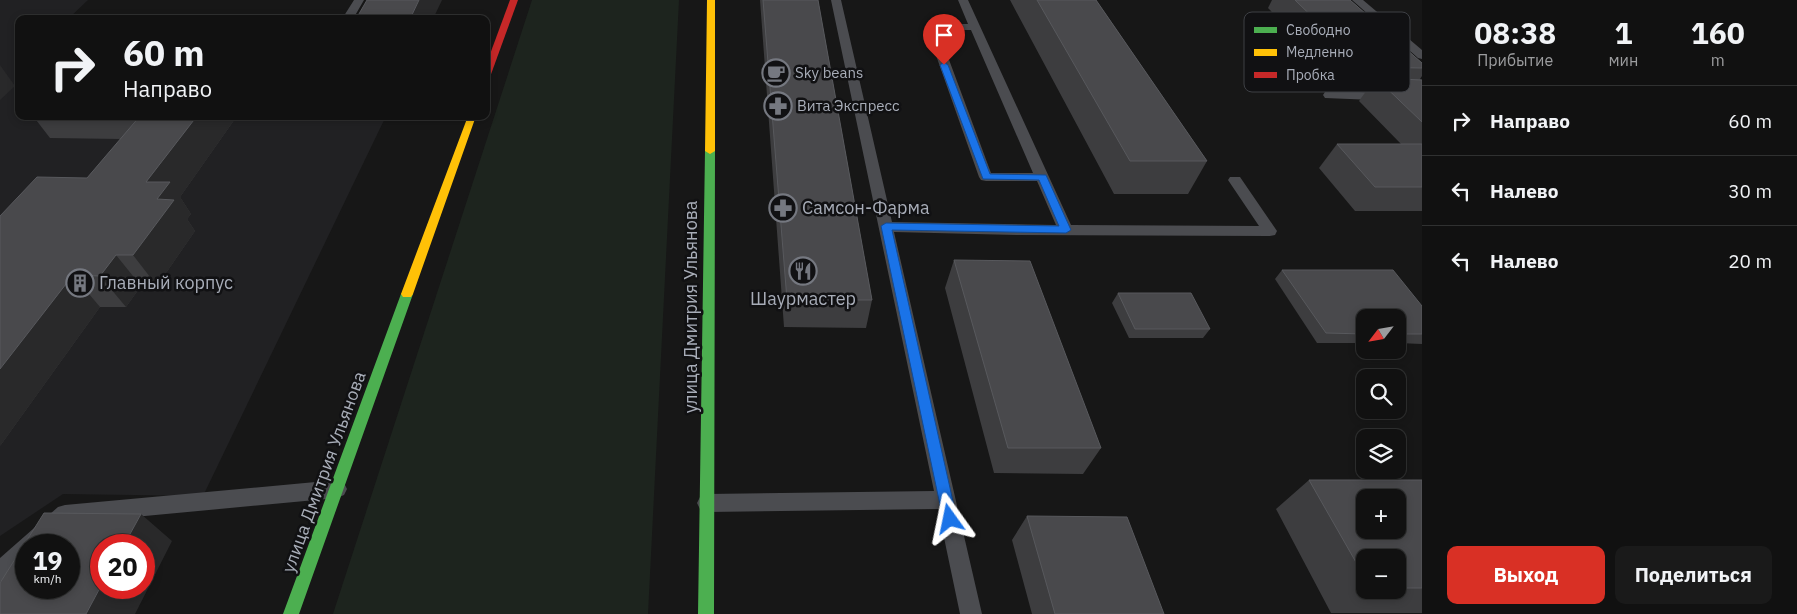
<!DOCTYPE html>
<html lang="ru">
<head>
<meta charset="utf-8">
<style>
	body { margin:0; font-family:"IBM Plex Sans",sans-serif; background:#1a1a1a; color:#f1f3f6; height:100vh; display:flex; flex-direction:column; font-size:19px; white-space:nowrap }
	* { box-sizing:border-box; margin:0 }
	p { font-size:16px; color:#9c9d9f }
	.icon { flex:none; width:28px; height:28px; fill:none; stroke:currentColor; stroke-width:2; stroke-linecap:round; stroke-linejoin:round }
	.map { position:relative; flex:1; overflow:hidden }
	.details { display:flex; flex-direction:column; background:#111; width:375px }
	.details>* { flex:none }
	.hud { position:absolute; left:15px; top:15px; width:475px; height:105px; border-radius:10px; box-shadow:0 2px 8px #0003,0 0 0 1px #303131; background:#111; color:#f1f3f6; overflow:hidden }
	.needle { width:32px; rotate:239deg }
	.controls { position:absolute; left:1356px; top:309px; display:grid; gap:10px }
	.controls a { display:grid; place-items:center; width:50px; height:50px; border-radius:10px; background:#111; box-shadow:0 2px 8px #0003,0 0 0 1px #303131; font-size:25px }
	.speed { position:absolute; left:15px; top:534px; display:flex; gap:10px; font-size:25px; font-weight:700; text-align:center }
	.speed>* { display:grid; place-content:center; width:65px; height:65px; border-radius:50%; background:#111; box-shadow:0 2px 8px #0003,0 0 0 1px #303131; line-height:1 }
	.speed small { font-size:12px; font-weight:400 }
	.speed .limit { border:8px solid #d22; background:#fff; color:#111 }
	.pin { position:absolute; display:grid; place-items:center; width:42px; height:42px; color:#fff; margin:-51px -21px; border-radius:50% 50% 50% 0; rotate:-45deg; box-shadow:0 0 5px #0007 }
	.pin .icon { rotate:45deg }
	.me { position:absolute; width:55px; margin:-28px; rotate:348deg; stroke-linejoin:round; filter:drop-shadow(0 0 4px #0008) }
	.turn { display:flex; align-items:center; gap:18px; height:105px; padding:0 25px; font-size:22px }
	.turn .icon { width:65px; height:65px; stroke-width:2.5 }
	.turn b { display:block; font-size:35px; line-height:42px }
	.eta { display:flex; justify-content:space-evenly; align-items:center; height:85px; text-align:center }
	.eta b { font-size:30px; font-weight:700; line-height:35px }
	.action { display:flex; gap:10px; margin-top:auto; padding:10px 25px }
	.action a { flex:1; height:58px; border-radius:10px; background:#d93025; color:#fff; font-size:20px; font-weight:700; line-height:58px; text-align:center }
	.action a+a { background:#1a1a1a; color:#f1f3f6 }
	ul { padding:0; list-style:none }
	li { display:flex; align-items:center; gap:15px; height:70px; padding:0 25px; border-top:1px solid #303131 }
	li div { flex:1 }
	li b { display:block; font-size:19px }
	li em { font-style:normal }
	main { display:flex; flex:1; min-height:0 }
	.map>svg:first-child { display:block }
	.built { fill:#212123 }
	.green { fill:#1d241e }
	.lines { fill:none; stroke-linecap:round; stroke-linejoin:round }
	.lane { fill:#4b4c50; fill-rule:evenodd }
	.fast { fill:#4caf50; fill-rule:evenodd }
	.slow { fill:#ffc107; fill-rule:evenodd }
	.jam { fill:#c62828; fill-rule:evenodd }
	.wall { fill:#3d3d3f; fill-rule:evenodd }
	.shaded-wall { fill:#29292a }
	.building { fill:#49494c; stroke:#58595d; fill-rule:evenodd }
	.route { fill:#1a73e8; stroke:#114b97 }
	.labels { text-anchor:middle; stroke-width:5; stroke-linejoin:round; paint-order:stroke }
	.far-poi-label { font-size:15px; fill:#a8adb8; stroke:#111113; text-anchor:start }
	.poi-label { font-size:18px; fill:#a8adb8; stroke:#111113; text-anchor:start }
	.street-label { font-size:18px; fill:#a8adb8; stroke:#111113 }
	.key { fill:#111113; stroke:#3e4045; stroke-width:1 }
	.key-label { font-size:14px; fill:#a8adb8 }
</style>
</head>
<body>
<main>
<div class="map">
<svg width="1422" height="614" viewBox="0 0 1422 614">
	<rect width="100%" height="100%" fill="#171717"/>
	<path class="built" d="M0,0H88L68,19H19V116H386L203,496L63,494L0,536Z"/>
	<path class="green" d="M532,0H679L648,614H333Z"/>
	<g class="lines">
		<path class="lane" d="M354,0H364L353,19H342Z
			M831,0H841L892,222L1056,225L1037,181H986L981,180L979,177L926,27L931,24H968L958,0H968L1071,225L1259,226L1228,180L1230,177H1240L1277,231L1275,235L1270,236L1016,235L894,232L982,614H960L938,509L707,512L700,509L697,503L700,497L707,494L934,491ZM938,30H971L1033,173H991Z
			M1352,0H1363L1422,50V59L1418,58Z
			M1329,91L1422,94V102L1325,98L1323,95L1325,92Z
			M337,480L344,483L347,489L344,495L337,498L70,523L45,545H26V562L8,579L0,582V558L58,507L65,505Z"/>
		<path class="fast" d="M710,148L715,151L714,614H698L705,151Z
			M407,290L413,294L299,614H283L401,294Z"/>
		<path class="slow" d="M707,0H715V151L710,154L705,151Z
			M468,116H476L413,294L411,297H403L401,294Z"/>
		<path class="jam" d="M510,0H518L490,77L486,79V65Z"/>
	</g>
	<path class="wall" d="M760,0H818L872,300L866,328L784,327Z
		M1010,0H1096L1207,161L1188,194H1114Z
		M1272,0H1350L1422,63V76L1420,79L1422,80V211H1355L1319,168L1337,144H1401L1359,101L1367,90H1348L1268,8Z
		M33,116H237L180,197L191,214L187,219L195,231L157,286H141L126,307H100L0,446L87,178L121,139L50,138Z
		M954,260L1101,448L1083,474L994,473L945,288Z
		M1282,270L1422,306V344L1398,343V318H1365V343H1317L1275,279Z
		M1118,293L1210,329L1203,338H1129L1112,303Z
		M1309,480H1422V613H1331L1276,509ZM1365,558H1398V590H1365Z
		M1027,516L1164,614H1032L1012,540Z"/>
	<path class="shaded-wall" d="M419,0H442L433,19H410Z
		M0,65L15,86L0,100Z
		M197,116H237L180,197L191,214L187,219L195,231L157,286L133,255L146,182Z
		M116,255L141,286L126,307L100,276Z
		M73,275L100,307L0,446V369Z
		M141,514L172,541L135,614H86L101,586V588H144V545H124Z"/>
	<path class="building" d="M367,0H419L410,19H356Z
		M763,0H818L872,300H787Z
		M1037,0H1096L1207,161H1130Z
		M1295,0H1350L1422,63V68L1364,67Z
		M1376,78L1422,80V122Z
		M140,116H197L146,182H170L157,199L174,200L133,255H116L100,276L73,275L0,369V216L37,177L87,178Z
		M1337,144H1422V187H1375Z
		M954,260L1030,261L1101,448H1008Z
		M1282,270H1393L1422,306V334H1398V318H1365V334L1326,333Z
		M1118,293H1191L1210,329H1135Z
		M1309,480H1422V588H1398V558H1365V578ZM1365,498H1398V530H1365Z
		M44,513L141,514L124,545H101V586L86,614H0V583ZM26,545H69V588H26Z
		M1027,516L1127,517L1164,614H1055Z"/>
	<path class="route" d="M944,62L948,65L990,174L1046,175L1071,230L1066,233L892,230L957,519L955,524L950,525L945,524L943,519L881,226L886,223L1059,226L1039,180L983,179L940,65Z"/>
	<defs>
		<g id="cafe-ring" transform="scale(1.4375)"><circle r="9.5" fill="#111113" stroke="#757880" stroke-width="1.5"/><path d="M-5.5-4.5H6V0H3Q3 3.5 0 3.5H-2.5Q-5.5 3.5-5.5 0ZM3-3.2v2h1.7v-2ZM-6 4.5H4V6H-6Z" fill="#757880"/></g>
		<g id="pharmacy-ring" transform="scale(1.4375)"><circle r="9.5" fill="#111113" stroke="#757880" stroke-width="1.5"/><path d="M-2-6h4v4h4v4h-4v4h-4v-4h-4v-4h4Z" fill="#757880"/></g>
		<g id="restaurant-ring" transform="scale(1.4375)"><circle r="9.5" fill="#111113" stroke="#757880" stroke-width="1.5"/><path d="M-5-6h1v4h1v-4h1v4h1v-4h1v5L-1.5 .5V6h-2V.5L-5-1ZM5-6V6H3V1.5H1.5Q1.5-4 5-6Z" fill="#757880"/></g>
		<g id="building-ring" transform="scale(1.4375)"><circle r="9.5" fill="#111113" stroke="#757880" stroke-width="1.5"/><path d="M-4-6H4V6H1V3H-1V6H-4ZM-2.5-4.3h1.7v1.8h-1.7ZM.8-4.3h1.7v1.8H.8ZM-2.5-1h1.7V.8h-1.7ZM.8-1h1.7V.8H.8Z" fill="#757880"/></g>
	</defs>
	<g fill-rule="evenodd">
		<use href="#cafe-ring" x="776" y="73"/>
		<use href="#pharmacy-ring" x="778" y="106"/>
		<use href="#pharmacy-ring" x="783" y="208"/>
		<use href="#restaurant-ring" x="803" y="271"/>
		<use href="#building-ring" x="80" y="283"/>
	</g>
	<g class="labels">
		<g class="far-poi-label">
			<text x="795" y="78">Sky beans</text>
			<text x="797" y="111">Вита Экспресс</text>
		</g>
		<g class="poi-label">
			<text x="802" y="214">Самсон-Фарма</text>
			<text x="99" y="289">Главный корпус</text>
			<text x="803" y="305" text-anchor="middle">Шаурмастер</text>
		</g>
		<g class="street-label">
			<text transform="translate(691 307) rotate(-90)" y="6">улица Дмитрия Ульянова</text>
			<text transform="translate(324 472) rotate(-70)" y="6">улица Дмитрия Ульянова</text>
		</g>
	</g>
	<rect x="1244" y="12" width="166" height="80" rx="8" class="key"/>
	<rect x="1254" y="27" width="23" height="6" fill="#4caf50"/>
	<rect x="1254" y="49" width="23" height="7" fill="#ffc107"/>
	<rect x="1254" y="72" width="23" height="6" fill="#c62828"/>
	<g class="key-label">
		<text x="1286" y="35">Свободно</text>
		<text x="1286" y="57">Медленно</text>
		<text x="1286" y="80">Пробка</text>
	</g>
</svg>
<div class="controls">
<a><svg class="needle" viewBox="-14 -14 28 28"><path d="M0-13l5 13h-10z" fill="#e53935"/><path d="M0 13l5-13h-10z" fill="#9c9d9f"/></svg></a>
<a><svg class="icon" aria-label="search" viewBox="0 0 24 24"><circle cx="10" cy="10" r="6"/><path d="M15 15l6 6"/></svg></a>
<a><svg class="icon" aria-label="layers" viewBox="0 0 24 24"><path d="M12 4l9 5-9 5-9-5zM3 14l9 5 9-5"/></svg></a>
<a>+</a>
<a>−</a>
</div>
<div class="speed"><div>19<small>km/h</small></div><div class="limit">20</div></div>
<div class="pin" style="left:944px;top:65px;background:#d93025"><svg class="icon" aria-label="arrive" viewBox="0 0 24 24"><path d="M6 21V4h12l-3 4 3 4H6"/></svg></div>
<svg class="me" style="left:950px;top:519px" viewBox="-20 -20 40 40"><path d="M0-17L14 15 0 8-14 15z" fill="#1a73e8" stroke="#fff" stroke-width="4"/></svg>
<div class="hud">
<div class="turn"><svg class="icon" aria-label="right" viewBox="0 0 24 24"><path d="M7 20v-9h11M14 6l5 5-5 5"/></svg><div><b>60 m</b>Направо</div></div>
</div>
</div>
<section class="details">
<div class="eta">
<div><b>08:38</b><p>Прибытие</p></div>
<div><b>1</b><p>мин</p></div>
<div><b>160</b><p>m</p></div>
</div>
<ul>
<li><svg class="icon" aria-label="right" viewBox="0 0 24 24"><path d="M7 20v-9h11M14 6l5 5-5 5"/></svg><div><b>Направо</b></div><em>60 m</em></li>
<li><svg class="icon" aria-label="left" viewBox="0 0 24 24"><path d="M17 20v-9H6M10 6l-5 5 5 5"/></svg><div><b>Налево</b></div><em>30 m</em></li>
<li><svg class="icon" aria-label="left" viewBox="0 0 24 24"><path d="M17 20v-9H6M10 6l-5 5 5 5"/></svg><div><b>Налево</b></div><em>20 m</em></li>
</ul>
<div class="action"><a>Выход</a><a>Поделиться</a></div>
</section>
</main>
</body>
</html>
